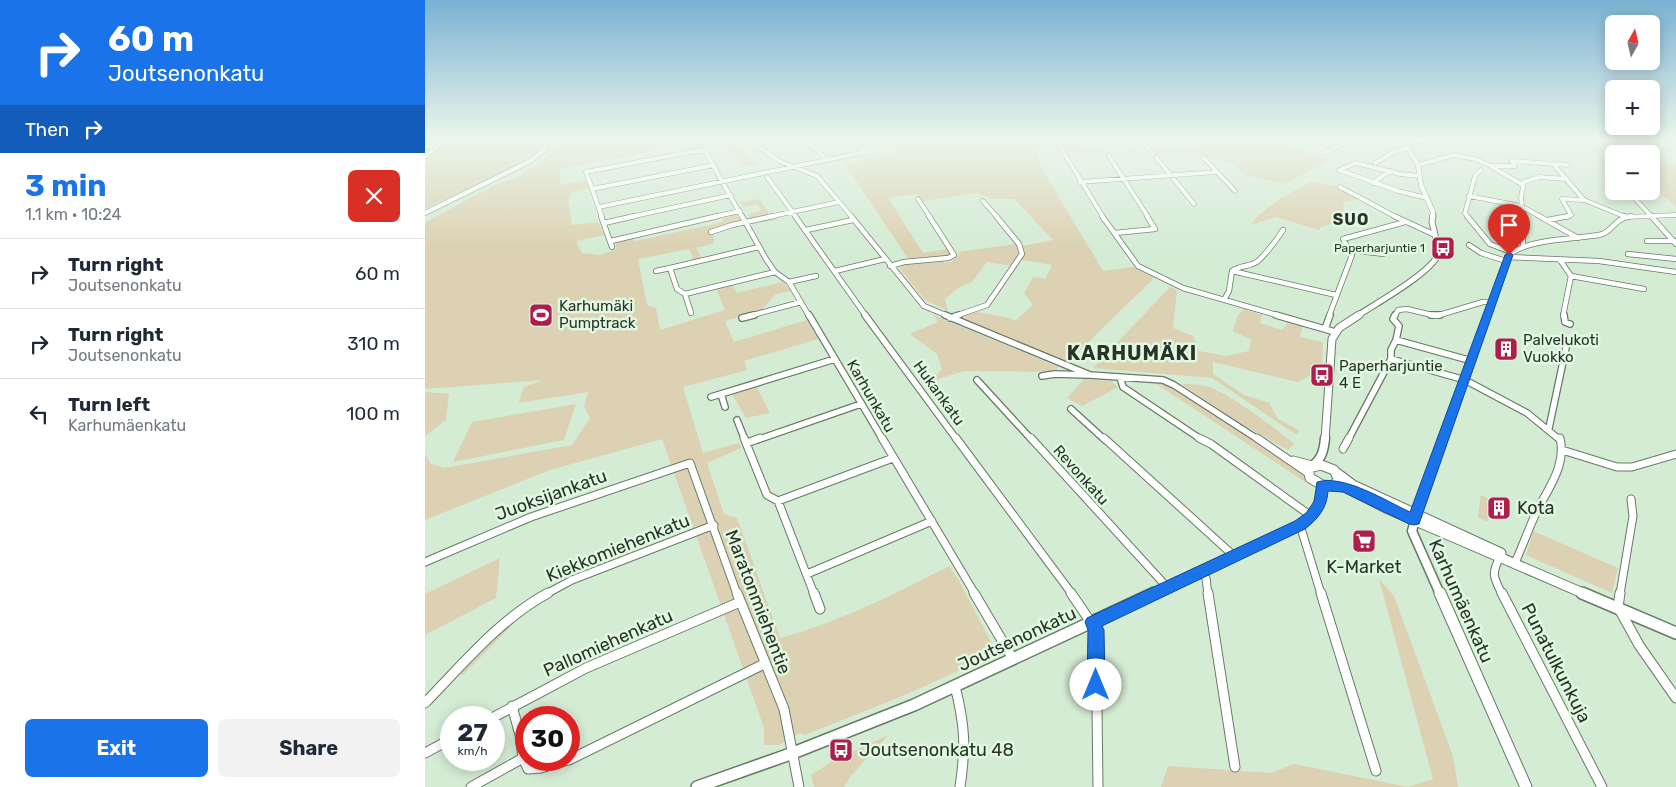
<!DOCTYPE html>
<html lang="en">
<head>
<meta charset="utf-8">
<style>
	body { margin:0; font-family:Rubik,sans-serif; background:#f2f2f3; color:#1f2937; height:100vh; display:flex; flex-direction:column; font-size:19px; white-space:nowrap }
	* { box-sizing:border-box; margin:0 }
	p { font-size:16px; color:#747a83 }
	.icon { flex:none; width:28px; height:28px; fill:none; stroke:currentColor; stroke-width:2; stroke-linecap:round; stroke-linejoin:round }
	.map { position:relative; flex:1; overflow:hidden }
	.panel { display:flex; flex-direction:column; background:#fff; width:425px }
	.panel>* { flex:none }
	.guide { background:#1a73e8; color:#fff; overflow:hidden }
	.needle { width:32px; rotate:8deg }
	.controls { position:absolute; left:1180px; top:15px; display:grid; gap:10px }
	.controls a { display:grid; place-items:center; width:55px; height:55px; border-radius:8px; background:#fff; box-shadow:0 2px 12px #0003; font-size:25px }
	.speed { position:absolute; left:15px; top:706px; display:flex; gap:10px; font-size:25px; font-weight:700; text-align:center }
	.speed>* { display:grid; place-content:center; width:65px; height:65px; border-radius:50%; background:#fff; box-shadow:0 2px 12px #0003; line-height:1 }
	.speed small { font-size:12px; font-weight:400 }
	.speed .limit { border:8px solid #d22; background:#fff; color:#111 }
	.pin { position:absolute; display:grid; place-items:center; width:42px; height:42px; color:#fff; margin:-51px -21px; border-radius:50% 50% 50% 0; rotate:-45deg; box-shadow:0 0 5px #0007 }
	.pin .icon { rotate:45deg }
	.me { position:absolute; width:55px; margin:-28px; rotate:0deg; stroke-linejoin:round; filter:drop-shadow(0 0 4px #0008) }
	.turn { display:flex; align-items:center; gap:18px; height:105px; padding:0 25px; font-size:22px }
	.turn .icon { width:65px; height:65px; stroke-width:2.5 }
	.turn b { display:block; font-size:35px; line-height:42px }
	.then { display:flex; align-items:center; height:48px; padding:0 25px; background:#0003; gap:10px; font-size:19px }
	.round { display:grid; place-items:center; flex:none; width:52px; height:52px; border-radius:8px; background:#f2f2f3 }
	.overview { display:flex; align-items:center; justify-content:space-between; height:85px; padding:0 25px }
	h1 { font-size:30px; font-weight:700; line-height:38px; color:#1a73e8 }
	.action { display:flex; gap:10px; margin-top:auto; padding:10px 25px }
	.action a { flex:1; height:58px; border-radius:8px; background:#1a73e8; color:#fff; font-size:20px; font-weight:700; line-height:58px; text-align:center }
	.action a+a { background:#f2f2f3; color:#1f2937 }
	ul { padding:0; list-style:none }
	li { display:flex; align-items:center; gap:15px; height:70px; padding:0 25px; border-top:1px solid #e0e1e3 }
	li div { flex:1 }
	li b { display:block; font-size:19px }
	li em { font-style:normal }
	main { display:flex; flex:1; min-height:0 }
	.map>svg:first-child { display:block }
	.green { fill:#dcd1b2 }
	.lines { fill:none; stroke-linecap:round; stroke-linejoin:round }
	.minor-far4-casing { stroke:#667b66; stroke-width:5 }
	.minor-far3-casing { stroke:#667b66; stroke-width:6 }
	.minor-far2-casing { stroke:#667b66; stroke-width:8 }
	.minor-far1-casing { stroke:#667b66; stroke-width:9 }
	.minor-casing { stroke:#667b66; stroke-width:11 }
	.tertiary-far4-casing { stroke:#667b66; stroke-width:5.5 }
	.tertiary-far3-casing { stroke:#667b66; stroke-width:7 }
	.tertiary-far2-casing { stroke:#667b66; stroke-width:9 }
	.tertiary-far1-casing { stroke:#667b66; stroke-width:11 }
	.tertiary-casing { stroke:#667b66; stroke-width:13 }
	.secondary-far1-casing { stroke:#667b66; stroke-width:11 }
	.secondary-casing { stroke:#667b66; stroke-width:14 }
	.minor-far4 { stroke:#fff; stroke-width:4 }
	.minor-far3 { stroke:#fff; stroke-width:4.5 }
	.minor-far2 { stroke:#fff; stroke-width:5.5 }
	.minor-far1 { stroke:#fff; stroke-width:7 }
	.minor { stroke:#fff; stroke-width:9 }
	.tertiary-far4 { stroke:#fff; stroke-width:4.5 }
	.tertiary-far3 { stroke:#fff; stroke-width:5 }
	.tertiary-far2 { stroke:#fff; stroke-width:7 }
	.tertiary-far1 { stroke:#fff; stroke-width:8 }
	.tertiary { stroke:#fff; stroke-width:11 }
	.secondary-far1 { stroke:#fff; stroke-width:9 }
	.secondary { stroke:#fff; stroke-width:11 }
	.route { fill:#1a73e8; stroke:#114b97 }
	.labels { text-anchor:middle; stroke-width:5; stroke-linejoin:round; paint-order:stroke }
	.far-poi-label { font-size:12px; fill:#2a332a; stroke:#e1f8e1; text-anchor:end }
	.poi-label { font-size:15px; fill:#2a332a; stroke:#e1f8e1; text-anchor:start }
	.street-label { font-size:15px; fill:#2a332a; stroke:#e1f8e1 }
	.far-district-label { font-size:16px; font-weight:bold; letter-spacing:1px; fill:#2a332a; stroke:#e1f8e1 }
	.near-street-label { font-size:18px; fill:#2a332a; stroke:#e1f8e1 }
	.near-poi-label { font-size:18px; fill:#2a332a; stroke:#e1f8e1; text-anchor:start }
	.district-label { font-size:20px; font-weight:bold; letter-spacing:1px; fill:#2a332a; stroke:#e1f8e1 }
</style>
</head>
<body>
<main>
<section class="panel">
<div class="guide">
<div class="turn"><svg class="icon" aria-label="right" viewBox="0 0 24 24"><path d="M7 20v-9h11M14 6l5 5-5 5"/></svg><div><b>60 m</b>Joutsenonkatu</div></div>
<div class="then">Then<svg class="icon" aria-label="right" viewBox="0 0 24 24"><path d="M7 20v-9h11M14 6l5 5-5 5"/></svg></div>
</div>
<div class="overview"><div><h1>3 min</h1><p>1.1 km · 10:24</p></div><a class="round" style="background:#d93025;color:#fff"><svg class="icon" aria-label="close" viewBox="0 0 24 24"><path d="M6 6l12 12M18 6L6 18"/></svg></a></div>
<ul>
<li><svg class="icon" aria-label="right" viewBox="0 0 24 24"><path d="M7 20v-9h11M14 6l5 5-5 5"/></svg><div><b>Turn right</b><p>Joutsenonkatu</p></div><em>60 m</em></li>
<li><svg class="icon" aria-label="right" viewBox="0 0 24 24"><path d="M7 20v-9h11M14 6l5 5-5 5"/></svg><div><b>Turn right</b><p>Joutsenonkatu</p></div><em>310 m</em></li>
<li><svg class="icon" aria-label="left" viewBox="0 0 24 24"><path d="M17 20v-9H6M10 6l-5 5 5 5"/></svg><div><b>Turn left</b><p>Karhumäenkatu</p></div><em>100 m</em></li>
</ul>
<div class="action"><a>Exit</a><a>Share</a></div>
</section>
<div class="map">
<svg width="1251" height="787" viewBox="0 0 1251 787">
	<rect width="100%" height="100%" fill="#d4ebd4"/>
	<path class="green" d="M38,138H113L116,145C100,167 27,194 0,209V161L16,147Z
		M144,138H341L310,144L332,165L317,167L310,156L294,148L284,149L272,143L135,169V185L162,181L164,188L147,192L143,201L147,225L173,222L179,235L151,241L157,253L175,255L192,249L190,241L205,238L210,241L298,222L297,217L311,213L318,226L288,232L289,243L271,248L277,259L269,261L264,249L213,259L222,305L231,308L235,330L300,310L291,288L307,284L312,293L358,282L366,291L351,294L335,311L300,321L309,342L382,320L393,339L319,361L322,370L258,387L278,453L314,443L316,448L282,463L299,514L312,518L355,638C413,623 471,593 524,566L533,579L572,653L480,695L380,735L375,733L354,745H339V728L237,439L125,470L0,520V454L6,464L19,468L147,445L165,418L159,406L163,392L93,403L99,387L118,380L0,389V223L68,186L90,178L111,166Z
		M451,138H653L655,149L677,150L679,153L641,152L637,148L611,149L617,169L678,271L709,267L729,278L643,362L531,318L552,312L585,318L590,321L608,305L599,293L608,277L620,279L627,265L592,259L588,266L562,262L547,282L533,288L520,299L523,311L500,300L475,269L476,265L520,260L519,263L526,262L534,255L533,252L591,244L593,247L628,240L589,199H567L551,193L498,201L492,194L463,198L498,253L523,249L525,253L523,256L484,260L420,164L471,152Z
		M780,138H846L847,141L905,160L859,184L820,175L807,163L767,153L731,155L728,152H683L772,149Z
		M1037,138H1108L1116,149L1069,146L1063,140Z
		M1226,162L1251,164V207L1226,185Z
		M885,182L910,186L934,199L919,202L918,210L930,217L896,227L894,230L851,217L825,225C839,206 865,193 885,182Z
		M334,199L345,215L325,220L323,215L336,210L332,204L318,207L316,202Z
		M745,287L752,290L748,328L768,336L774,351L801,356L824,351L826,340L808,331L812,317L819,309L837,315L835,323L857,330L864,321L878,324L875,337L898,342L897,369L873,382L788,362V374L819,395L844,403L853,419L874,430L872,435L787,378L668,368Z
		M508,314L520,320L633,367L630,372L540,371L506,381L517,369L512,354L485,334L513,322Z
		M659,379L686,381L693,387L657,406L642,398Z
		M724,382H736L742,385L863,463L877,474L882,483L730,383Z
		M757,384C766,384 776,384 784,387C808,396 849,427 869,444L863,450L813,422Z
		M332,387L345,413L321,418L307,394Z
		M0,392L24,394L21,420L0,436Z
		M151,404L139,440L28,462L47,422Z
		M1056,495L1071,503L1062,522L1053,517Z
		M1108,531L1193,568L1187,593L1101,555Z
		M75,558L71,598L0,635V594Z
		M954,579L969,596L1028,756L1033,787H736L743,766L846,773L869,764L983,787L1008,779Z
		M97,615L38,675L35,674L65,642Z
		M463,735L425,777L419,787H389L386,775L408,761Z"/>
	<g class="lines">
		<g class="minor-far4-casing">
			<path id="minor-far4" d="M321,138L354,161L392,176L427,217
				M378,138L402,160
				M630,138L678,217
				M672,138L678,147
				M715,138L723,148
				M759,138L765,144
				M857,140L867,138
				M981,140L998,141
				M0,147L13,146L29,138
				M899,153L930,138
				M684,156L723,217
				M0,157L13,146
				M731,157L769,204
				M779,158L810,191
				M950,163L969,152L983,148
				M993,165L1029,155L1050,159L1066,166H1090L1087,161L1143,165
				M1129,165L1159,200L1201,217
				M1067,167L1098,185
				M1184,169L1189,174
				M994,176L975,174L931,163L914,170L973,191L1002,198
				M342,177L371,217
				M655,182L791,172
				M948,183L965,171
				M915,187L971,217
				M167,189L289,165
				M1203,191L1227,217
				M1044,196L1096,206L1116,217
				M493,199L505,217
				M558,201L572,217
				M174,207L440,152L426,138
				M177,217L161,172L270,151H280L317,217
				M205,217L306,195
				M288,217L315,211
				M343,217L414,202
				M1043,217L1040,213L1050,176L1056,170
				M1098,217L1096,197L1099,182L1114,177L1142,179
				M1141,217L1146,215L1137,199L1159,200
				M1200,217L1251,215"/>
		</g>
		<g class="minor-far3-casing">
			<path id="minor-far3" d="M176,216L187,247
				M317,216L341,259L350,272L364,282L384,316
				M370,216L441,316
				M426,216L499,306L523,316
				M677,216L713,266L758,288L855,316
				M969,216L1010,235
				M1042,216L1065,244L1086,252
				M1114,216L1153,238
				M1199,216L1201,217
				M1226,216L1251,244
				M1123,220L1144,216
				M179,223L210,216
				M381,230L428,220
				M286,232L307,225L349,216
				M690,233L730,229L722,216
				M186,241L293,216
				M1222,241H1249
				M1044,245L1056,253L1081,261
				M1098,246V216
				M925,250L959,254
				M1203,254L1251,259
				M1082,257L1174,261L1251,272
				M1135,260L1146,276L1138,316
				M465,266L479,262L523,258L529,255L504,216
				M231,271L245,268
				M410,271L460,259
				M807,271L911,295
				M1146,276L1219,289
				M364,282L391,276
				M260,294L252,289L245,268L334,247
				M799,300L804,291L807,271C815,265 826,267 833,261C840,255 853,238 858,230
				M266,313L260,294L350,272
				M324,316L376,302
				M530,316L562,305L597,254L594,244L571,216
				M904,316L927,255L918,239L980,222
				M970,316L973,310L982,309L1011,316L1058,302H1066
				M1062,316L1082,258C1095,239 1151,239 1174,235C1187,233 1188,219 1206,216"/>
		</g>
		<g class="minor-far2-casing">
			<path id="minor-far2" d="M384,315L458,440
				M440,315L532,440
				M520,315L665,375L738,380L749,385L834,440
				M851,315L910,332
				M970,315L968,319L974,326L971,340
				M1006,315H1015
				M1139,315L1140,322L1145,324
				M317,318L329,315
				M525,318L534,315
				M900,329L905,315
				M966,359V350L971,340L1047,361
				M617,376L630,374L663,375
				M695,377L698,387L777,440
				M552,380L607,440
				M296,394L300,407
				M286,397L410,359
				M646,409L680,440
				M312,420L320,440
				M1124,428L1142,343
				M332,440L436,404
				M923,440L966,359L1040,380L1102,413L1135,440
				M1018,440L1062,315"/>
		</g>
		<g class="minor-far1-casing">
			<path id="minor-far1" d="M319,438L342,495L353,501L389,594
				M457,438L550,594
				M531,438L647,594
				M606,438L742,587
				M679,438L809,556
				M774,438L786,444L886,516
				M832,438L883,473
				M322,443L335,438
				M918,449L924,438
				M1137,450L1192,467H1207L1251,454
				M868,460L887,465
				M353,501L468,458
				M992,514L1019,438
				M875,525L896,594
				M1076,555C1066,573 1068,577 1077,594
				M0,562L106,517L265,463L312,594
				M1090,563C1097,547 1103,531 1110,515C1121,491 1142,467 1135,438
				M775,572L781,578L783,594
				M382,574L507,521
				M121,594L147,580L289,525
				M1195,594L1208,516L1206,499"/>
		</g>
		<g class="minor-casing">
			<path id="minor" d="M312,593L359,709L374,787
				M389,593L395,609
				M549,593L588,659
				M646,593L671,630L673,787
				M783,593L810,767
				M896,593L951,771
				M1077,593L1177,787
				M1195,593L1193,607L1214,645L1251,698
				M530,686C540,726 541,746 535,787
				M0,703C38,664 75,619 123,593
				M87,706L95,735L98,758L103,769L116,768L143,760
				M67,718L161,668L315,602
				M0,753L26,739
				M144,760L339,664
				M46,787L98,758"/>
		</g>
		<g class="tertiary-far4-casing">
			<path id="tertiary-far4" d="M982,138L981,145L993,165L996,185L1008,212L1007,217
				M0,213L105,161L118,151L122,143L120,138"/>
		</g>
		<g class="tertiary-far3-casing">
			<path id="tertiary-far3" d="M932,316C950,304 1010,271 1014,252L1007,222L1008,216"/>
		</g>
		<g class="tertiary-far2-casing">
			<path id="tertiary-far2" d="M900,440L907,339L914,328L934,315"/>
		</g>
		<g class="tertiary-far1-casing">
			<path id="tertiary-far1" d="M888,465C897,459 899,449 900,438
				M991,517L987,531L1015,594"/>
		</g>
		<g class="tertiary-casing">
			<path id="tertiary" d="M1015,593L1101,787"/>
		</g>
		<g class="secondary-far1-casing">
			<path id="secondary-far1" d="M912,473L928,485L1076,553
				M908,485L914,480L909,470L896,465L883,468L885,478L897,485L920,487L963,509L1160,594
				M726,594L875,525C889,514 897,503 897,485"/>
		</g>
		<g class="secondary-casing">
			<path id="secondary" d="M1157,593L1251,633
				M272,787L368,753L489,705L729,593"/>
		</g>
		<use href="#minor-far4" class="minor-far4"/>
		<use href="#minor-far3" class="minor-far3"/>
		<use href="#minor-far2" class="minor-far2"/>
		<use href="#minor-far1" class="minor-far1"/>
		<use href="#minor" class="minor"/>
		<use href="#tertiary-far4" class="tertiary-far4"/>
		<use href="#tertiary-far3" class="tertiary-far3"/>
		<use href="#tertiary-far2" class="tertiary-far2"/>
		<use href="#tertiary-far1" class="tertiary-far1"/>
		<use href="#tertiary" class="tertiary"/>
		<use href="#secondary-far1" class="secondary-far1"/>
		<use href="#secondary" class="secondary"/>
	</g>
	<linearGradient id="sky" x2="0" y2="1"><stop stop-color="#79b2d2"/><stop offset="0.56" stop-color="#ecf6ec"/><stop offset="1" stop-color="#ecf6ec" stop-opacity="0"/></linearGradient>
	<rect width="1251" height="248" fill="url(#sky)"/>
	<path class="route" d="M1084,252L1088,255L994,524L989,525L984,524L918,492L903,491C902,508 893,519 880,529L677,626L679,630L680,685L677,691L671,693L665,691L662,685L663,630L660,622L662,618L870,521L881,513L889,502L892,482C919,474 961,501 985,512L1080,255Z"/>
	<defs>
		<g id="bus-square" transform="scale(1.25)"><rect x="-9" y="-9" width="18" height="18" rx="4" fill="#af1d4c" stroke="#e1f8e1"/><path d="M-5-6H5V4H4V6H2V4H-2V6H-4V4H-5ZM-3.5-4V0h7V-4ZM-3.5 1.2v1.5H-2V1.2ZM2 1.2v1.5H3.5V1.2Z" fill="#fff"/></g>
		<g id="stadium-square" transform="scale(1.25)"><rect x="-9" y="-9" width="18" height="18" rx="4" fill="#af1d4c" stroke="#e1f8e1"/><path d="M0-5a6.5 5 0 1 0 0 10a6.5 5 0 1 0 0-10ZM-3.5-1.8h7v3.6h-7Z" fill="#fff"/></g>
		<g id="building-square" transform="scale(1.25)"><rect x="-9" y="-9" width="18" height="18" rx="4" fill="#af1d4c" stroke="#e1f8e1"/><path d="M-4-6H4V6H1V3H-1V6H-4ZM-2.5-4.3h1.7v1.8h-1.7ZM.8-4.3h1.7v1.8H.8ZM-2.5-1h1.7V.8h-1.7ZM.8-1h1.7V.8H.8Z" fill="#fff"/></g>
		<g id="supermarket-square" transform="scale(1.25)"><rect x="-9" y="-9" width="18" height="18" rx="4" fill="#af1d4c" stroke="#e1f8e1"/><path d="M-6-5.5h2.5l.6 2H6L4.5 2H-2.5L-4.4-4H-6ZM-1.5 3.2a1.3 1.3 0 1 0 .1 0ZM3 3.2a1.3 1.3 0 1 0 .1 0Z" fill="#fff"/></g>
	</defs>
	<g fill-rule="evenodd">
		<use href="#bus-square" x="1018" y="248"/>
		<use href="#stadium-square" x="116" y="315"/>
		<use href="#building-square" x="1081" y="349"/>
		<use href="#bus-square" x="897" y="375"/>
		<use href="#building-square" x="1074" y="508"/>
		<use href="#supermarket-square" x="939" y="541"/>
		<use href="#bus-square" x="416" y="750"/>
	</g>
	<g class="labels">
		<g class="far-poi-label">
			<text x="1000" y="252">Paperharjuntie 1</text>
		</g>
		<g class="poi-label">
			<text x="134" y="311">Karhumäki<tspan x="134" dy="17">Pumptrack</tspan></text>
			<text x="1098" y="345">Palvelukoti<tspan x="1098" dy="17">Vuokko</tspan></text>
			<text x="914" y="371">Paperharjuntie<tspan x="914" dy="17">4 E</tspan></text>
		</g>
		<g class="street-label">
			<text transform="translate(514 393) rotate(54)" y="5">Hukankatu</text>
			<text transform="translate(446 396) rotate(60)" y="5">Karhunkatu</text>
			<text transform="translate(656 475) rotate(48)" y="5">Revonkatu</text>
		</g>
		<g class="far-district-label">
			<text x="926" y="225">SUO</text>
		</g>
		<g class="near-street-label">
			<text transform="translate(126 495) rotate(-20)" y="6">Juoksijankatu</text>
			<text transform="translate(193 548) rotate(-22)" y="6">Kiekkomiehenkatu</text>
			<text transform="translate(1036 601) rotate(66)" y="6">Karhumäenkatu</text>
			<text transform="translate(333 602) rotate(69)" y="6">Maratonmiehentie</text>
			<text transform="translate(592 639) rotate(-25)" y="6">Joutsenonkatu</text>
			<text transform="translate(183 643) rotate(-24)" y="6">Pallomiehenkatu</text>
			<text transform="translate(1131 663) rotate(63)" y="6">Punatulkunkuja</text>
		</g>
		<g class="near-poi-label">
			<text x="1092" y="514">Kota</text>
			<text x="939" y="573" text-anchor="middle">K-Market</text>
			<text x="434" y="756">Joutsenonkatu 48</text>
		</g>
		<g class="district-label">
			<text x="707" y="360">KARHUMÄKI</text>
		</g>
	</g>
</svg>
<div class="controls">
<a><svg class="needle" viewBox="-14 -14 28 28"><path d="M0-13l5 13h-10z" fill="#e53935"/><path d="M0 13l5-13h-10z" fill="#747a83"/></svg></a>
<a>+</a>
<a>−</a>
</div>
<div class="speed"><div>27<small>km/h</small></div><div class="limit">30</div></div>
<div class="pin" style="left:1084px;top:255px;background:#d93025"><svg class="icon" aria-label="arrive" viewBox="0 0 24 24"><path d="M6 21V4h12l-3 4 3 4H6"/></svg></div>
<svg class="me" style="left:671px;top:685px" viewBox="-20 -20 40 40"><circle r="19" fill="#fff"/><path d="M0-13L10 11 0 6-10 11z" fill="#1a73e8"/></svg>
</div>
</main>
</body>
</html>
